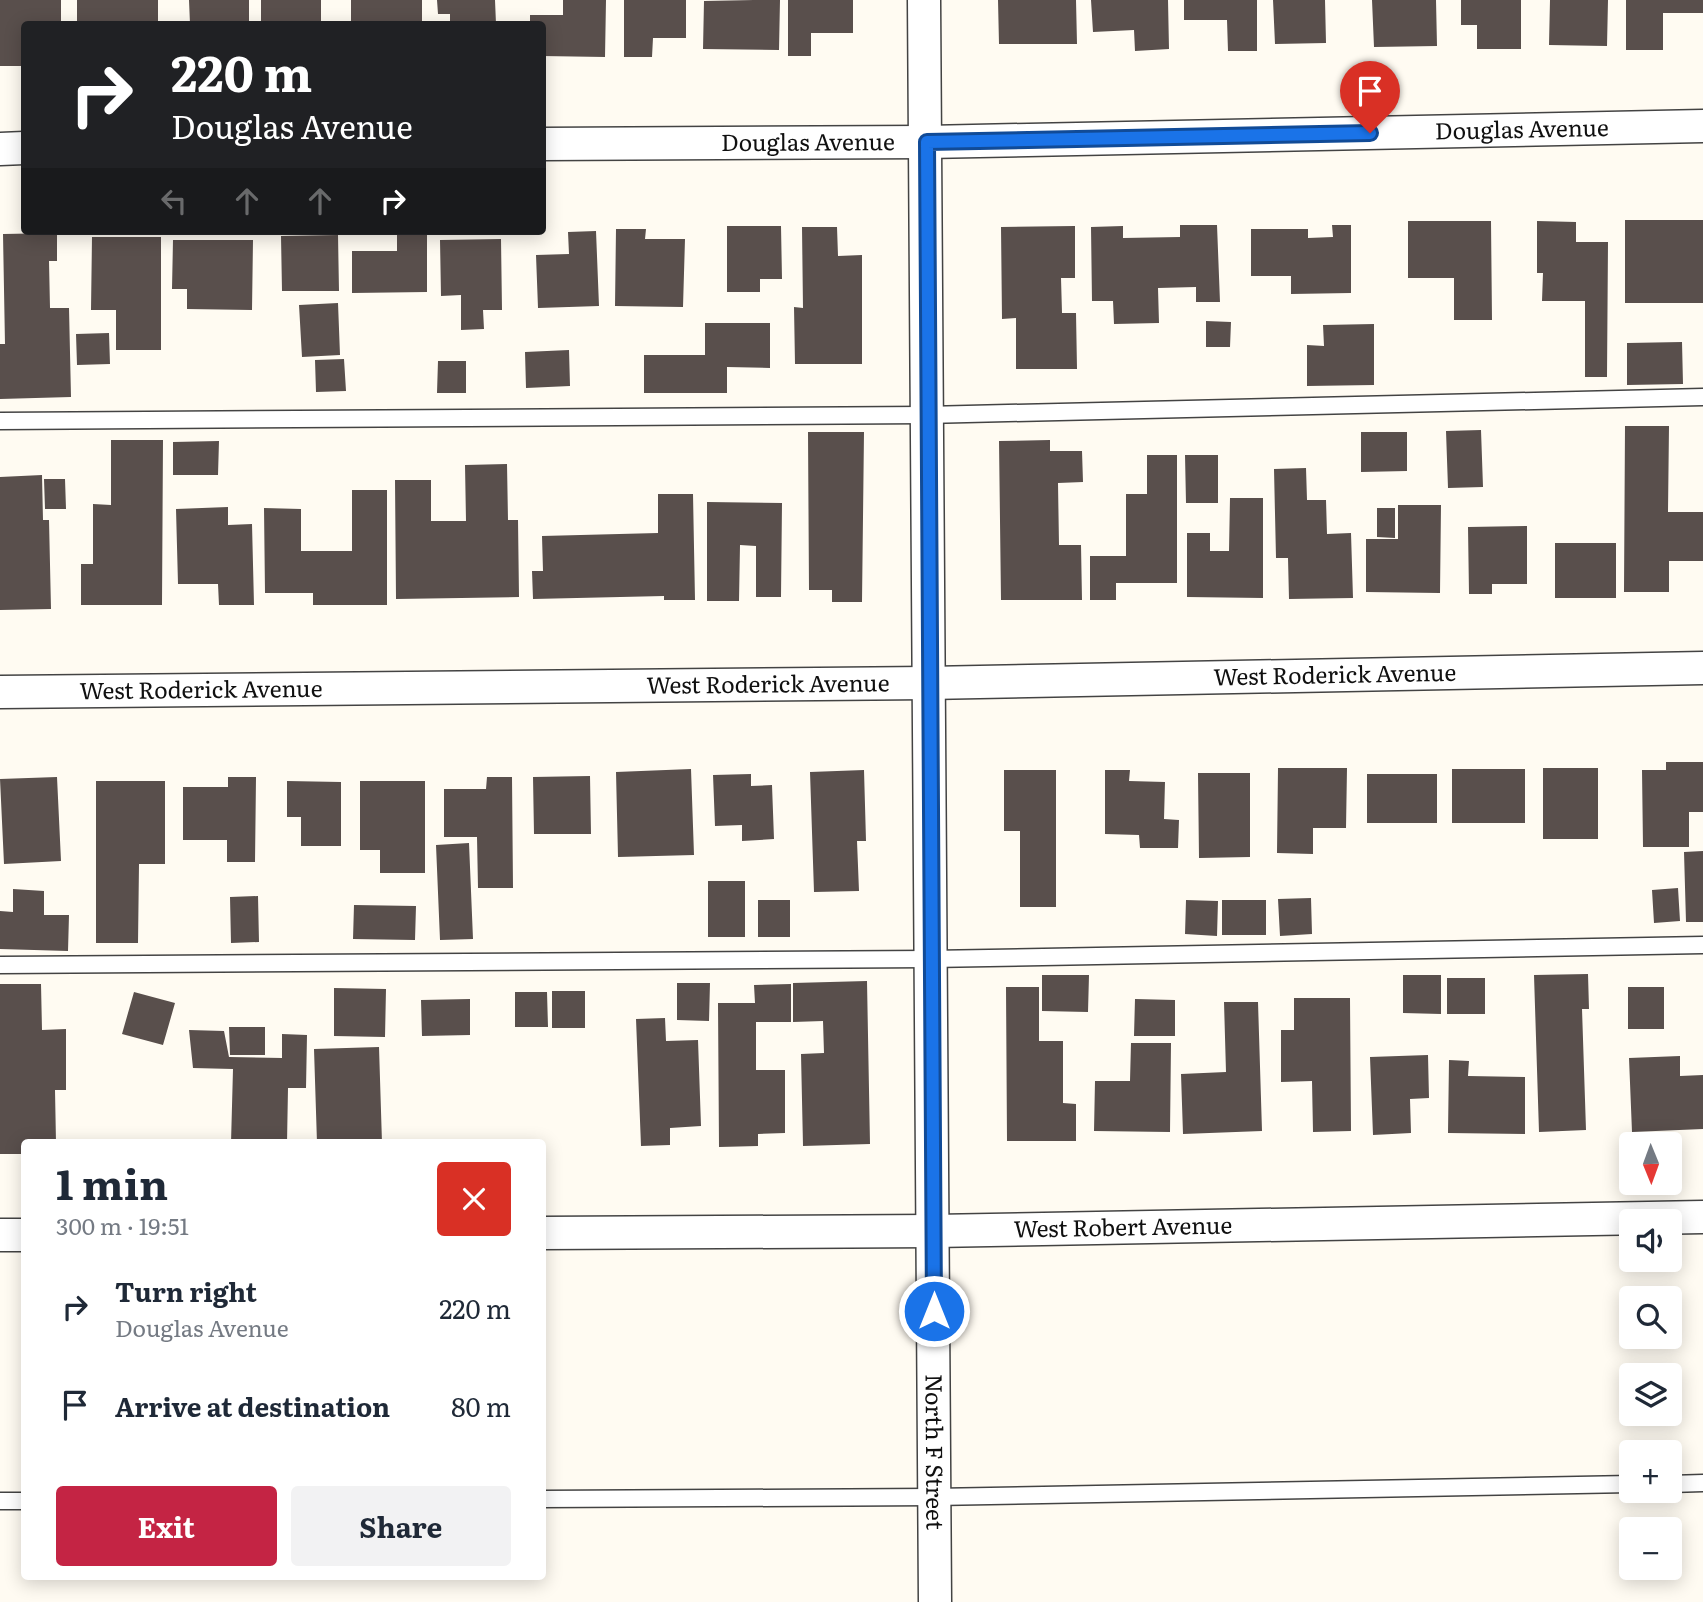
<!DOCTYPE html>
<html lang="en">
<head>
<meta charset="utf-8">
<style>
	body { margin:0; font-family:Literata,serif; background:#f2f2f3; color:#1f2937; height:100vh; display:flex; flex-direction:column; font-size:26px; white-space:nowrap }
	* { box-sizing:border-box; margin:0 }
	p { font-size:23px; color:#747a83 }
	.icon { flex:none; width:38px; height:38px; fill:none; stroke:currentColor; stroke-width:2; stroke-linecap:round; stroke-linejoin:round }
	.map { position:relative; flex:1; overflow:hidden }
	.drawer { position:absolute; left:21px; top:1139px; width:525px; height:441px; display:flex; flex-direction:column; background:#fff; border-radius:7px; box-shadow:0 4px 18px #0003 }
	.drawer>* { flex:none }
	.top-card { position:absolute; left:21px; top:21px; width:525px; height:214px; border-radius:7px; box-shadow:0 4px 18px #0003; background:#202124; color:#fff; overflow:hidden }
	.needle { width:46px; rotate:179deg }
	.controls { position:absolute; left:1619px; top:1132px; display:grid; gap:14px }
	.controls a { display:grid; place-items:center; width:63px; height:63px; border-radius:7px; background:#fff; box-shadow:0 4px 18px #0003; font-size:35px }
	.pin { position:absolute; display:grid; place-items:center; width:60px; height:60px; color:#fff; margin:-72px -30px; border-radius:50% 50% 50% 0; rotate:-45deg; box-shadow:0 0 7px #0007 }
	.pin .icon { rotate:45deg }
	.me { position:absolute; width:77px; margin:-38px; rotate:0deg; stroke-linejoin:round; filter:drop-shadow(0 0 5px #0008) }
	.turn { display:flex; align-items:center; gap:24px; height:147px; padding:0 35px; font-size:32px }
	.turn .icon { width:91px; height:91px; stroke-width:2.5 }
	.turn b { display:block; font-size:49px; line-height:60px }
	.lanes { display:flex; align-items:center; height:66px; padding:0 35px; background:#0003; justify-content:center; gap:35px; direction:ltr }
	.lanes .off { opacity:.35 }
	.round { display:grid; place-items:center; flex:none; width:74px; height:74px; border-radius:7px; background:#f2f2f3 }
	.head { display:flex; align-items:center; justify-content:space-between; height:119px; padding:0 35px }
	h1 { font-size:42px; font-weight:700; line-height:52px }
	.button { display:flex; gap:14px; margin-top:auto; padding:14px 35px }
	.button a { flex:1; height:80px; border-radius:7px; background:#c42444; color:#fff; font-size:28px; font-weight:700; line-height:80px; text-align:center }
	.button a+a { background:#f2f2f3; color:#1f2937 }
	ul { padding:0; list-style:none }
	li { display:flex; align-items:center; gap:21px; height:98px; padding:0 35px }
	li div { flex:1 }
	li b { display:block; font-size:26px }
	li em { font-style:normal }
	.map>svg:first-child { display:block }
	.building { fill:#594f4c }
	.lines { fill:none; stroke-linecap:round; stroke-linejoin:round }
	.service-casing { stroke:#434343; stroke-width:19 }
	.minor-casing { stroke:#434343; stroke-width:35 }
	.service { stroke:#fff; stroke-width:16 }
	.minor { stroke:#fff; stroke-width:32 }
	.route-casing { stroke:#114b97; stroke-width:18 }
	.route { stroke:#1a73e8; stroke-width:12 }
	.labels { text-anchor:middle; stroke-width:7; stroke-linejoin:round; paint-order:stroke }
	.street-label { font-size:23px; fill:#101010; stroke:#fff }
</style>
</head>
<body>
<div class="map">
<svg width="1703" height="1602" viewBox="0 0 1703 1602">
	<rect width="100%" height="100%" fill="#fffbf2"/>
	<path class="building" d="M0,0H61V24H24V66H0Z
		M77,0H158V24H77Z
		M189,0H249V24H190Z
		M261,0H321V24H261Z
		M351,0H422V24H351Z
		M437,0H495L496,24H450V14H438Z
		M563,0H606L605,57L542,56V24H530V15H563Z
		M624,0H686V38H653L652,57H624Z
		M754,0H780L779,50L703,49L704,1Z
		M788,0H853V33H811V56H788Z
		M998,0H1076L1077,44H999Z
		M1091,0H1168L1169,49L1135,51L1134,30L1093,32Z
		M1184,0H1257V51H1228L1227,20H1184Z
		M1273,0H1325L1326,43L1275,44Z
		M1372,0H1436L1437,46L1374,47Z
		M1461,0H1521V49H1477V25H1461Z
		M1550,0H1608L1607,46L1549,45Z
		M1626,0H1703V13H1663V50H1626Z
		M1625,220H1703V303H1625Z
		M1408,221H1491L1492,320H1454V278H1408Z
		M1537,221L1576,222V242H1608L1607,377H1585V301H1542L1543,273H1537Z
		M1180,225H1217L1220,302H1196V287L1158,288L1159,323L1114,324L1113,301H1092L1091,227L1123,226V238L1180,237Z
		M1332,225H1351V293L1291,294V276H1251V229H1308V238L1333,237Z
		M727,226H781L782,279H760V292H727Z
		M1075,226V278H1061L1062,313H1076L1077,369H1016V318L1002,319L1001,227Z
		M802,227H837L838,256L862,255V364H795L794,307L803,308Z
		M616,229H646L645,239H685L683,307L615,306Z
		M596,231L599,306L538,308L536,255L569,254L568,232Z
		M57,233V261H49L50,308H69L71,397L0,399V344H5L3,234Z
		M397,233H427V292L352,293V251H397Z
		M338,235L339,291H282L281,236Z
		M92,237H161V350H116V310H91Z
		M501,239L502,310H483L484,329L461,330V295L441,296L440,240Z
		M173,240H253L252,310L187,309V289H172Z
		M338,303L340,355L302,357L299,305Z
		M1206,321L1231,322L1230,347H1206Z
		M705,323H770V368L727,367V393H644V355H705Z
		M1374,324V385L1307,386V345L1324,346L1323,325Z
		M109,333L110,364L77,365L76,334Z
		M1682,342L1683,384L1627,385V343Z
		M569,350L570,386L526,388L525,352Z
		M344,359L346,391L316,392L315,360Z
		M438,361H466V393H437Z
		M1625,426H1669L1668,512H1703V561H1669V592H1624Z
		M1481,430L1483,487L1448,488L1446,431Z
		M808,432H864L862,602H832V590H809Z
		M1361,432H1407V471L1361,472Z
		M111,440H163L162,605H81V564H93V504L111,505Z
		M1050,440V451H1082L1083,482L1058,483L1059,545H1081L1082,600H1001L999,441Z
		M219,441L218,475H173V442Z
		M1147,455H1177V583H1116V600H1090V556H1126V494H1147Z
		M1185,455H1218V503H1186Z
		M507,464L508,520H518L519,597L396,599L395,480H431V521H466L465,465Z
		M1306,468L1307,500H1326L1327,534L1351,533L1353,598L1289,599L1288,558H1276L1274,469Z
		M42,475L43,520H49L51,609L0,610V477Z
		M44,479H65L66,509H45Z
		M352,490H387V605H313V593H265L264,508L301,509V551H352Z
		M658,494H693L695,600H664V596L533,599L532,571H543L542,536L658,533Z
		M1230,498H1263V598L1187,597V533H1210V551H1229Z
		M707,502L782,503L781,597H756V546L740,545L739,601H707Z
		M1398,505H1441L1440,593L1366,592V539H1398Z
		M228,507V525L252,524L254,605H219L218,584H178L176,509Z
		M1377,508H1395V538L1377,537Z
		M1527,526V584H1492V594H1469L1468,527Z
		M1555,543H1616V598H1555Z
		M1666,762H1703V812H1689V847H1643L1642,770H1666Z
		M1278,768H1347L1346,828H1313V854L1277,853Z
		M1543,768H1598V839H1543Z
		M691,769L694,855L618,857L616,772Z
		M1452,769H1525V823H1452Z
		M864,770L866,841H857L859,891L814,892L810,772Z
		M1004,770H1056V907H1020V831H1004Z
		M1105,770H1130L1129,781L1165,782L1164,819L1179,820L1178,848H1140L1139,835L1105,834Z
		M1198,773H1250V857L1199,858Z
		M751,774V786L772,785L774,839L742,841V825L715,826L713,775Z
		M1367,774H1437V823H1367Z
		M590,776L591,834H534L533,777Z
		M57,777L61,861L4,864L0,779Z
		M228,777H256L255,862H227V840H183V787H228Z
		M487,777H512L513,888H478L477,837H444V789H486Z
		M96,781H165V864H139L138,943H96Z
		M287,781L341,782V846H301V817H287Z
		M360,781H425V873H380V850H360Z
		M469,843L473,939L440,940L436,845Z
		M1703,851V922H1686L1684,852Z
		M708,881H745V937H708Z
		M1678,888L1680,921L1654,923L1652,890Z
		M13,889L44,891V915H69L68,951L0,949V911L13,912Z
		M258,896L259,942L231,943L230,897Z
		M1311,898L1312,934L1280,936L1278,899Z
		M758,900H790V937H758Z
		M1186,900L1218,901L1217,936L1185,934Z
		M1222,900H1266V935H1222Z
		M354,905L416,906L415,940L353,939Z
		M1588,974L1589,1009H1582L1586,1130L1539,1132L1534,975Z
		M1042,975H1089L1088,1012L1042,1011Z
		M1403,975H1441V1014L1403,1013Z
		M1447,978H1485V1014H1447Z
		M867,981L870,1144L803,1146L801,1054L824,1053L823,1021L793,1022V983Z
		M677,983H710L709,1021L677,1020Z
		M0,984H41L42,1030L66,1029V1090H55L56,1143H24V1154H0Z
		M791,984V1022H756V1070H785V1133L758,1134V1146L719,1147L718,1003H755L754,985Z
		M1006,987H1039V1041H1063V1103L1076,1104V1141H1007Z
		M1628,987H1664V1029H1628Z
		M334,988L386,989L385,1037L334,1036Z
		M552,991H585V1028H552Z
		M134,992L175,1003L163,1045L122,1034Z
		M515,992H547L548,1027H515Z
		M1294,998H1350L1351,1131L1313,1132L1312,1081L1281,1082V1030H1294Z
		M470,999V1035L422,1036L421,1000Z
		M1135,999L1175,1000V1036H1134Z
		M1224,1002H1258L1262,1131L1183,1134L1181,1074L1226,1072Z
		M665,1018L666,1041L698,1040L701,1126L670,1128V1145L641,1146L636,1019Z
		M229,1027H265V1055H230Z
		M189,1030L224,1031L229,1057L282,1058V1034L307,1035L306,1088H288L287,1143H231L233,1069L193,1068Z
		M1131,1043H1171L1170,1132L1094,1131L1095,1081H1130Z
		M379,1047L382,1143H317L314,1049Z
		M1428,1055L1429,1098L1410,1099L1411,1133L1373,1135L1370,1057Z
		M1680,1056V1076L1703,1075V1129L1632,1132L1629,1058Z
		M1449,1060L1469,1061L1468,1076L1525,1077V1134L1448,1133Z"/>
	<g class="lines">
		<g class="service-casing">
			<path id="service" d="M0,421L926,415L1703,397
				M0,965L930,959L1703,945
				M1670,1484L1703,1483
				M542,1499L934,1497L1631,1484
				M0,1501H24"/>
		</g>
		<g class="minor-casing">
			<g id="minor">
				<path id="s1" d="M924,0L935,1602"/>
				<path id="s2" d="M542,144L927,142L1703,126"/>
				<path d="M0,149L24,148"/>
				<path id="s3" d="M0,692L928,683L1703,668"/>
				<path id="s4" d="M542,1233L934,1231L1703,1217"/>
				<path d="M0,1235H24"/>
			</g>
		</g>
		<use href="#service" class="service"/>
		<use href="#minor" class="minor"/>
	</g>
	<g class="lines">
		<g class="route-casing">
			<path id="route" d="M934,1311L927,142L1370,133"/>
		</g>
		<use href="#route" class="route"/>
	</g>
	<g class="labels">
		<g class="street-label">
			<text dy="8" stroke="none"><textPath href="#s2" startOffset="980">Douglas Avenue</textPath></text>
			<text dy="8" stroke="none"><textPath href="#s2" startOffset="266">Douglas Avenue</textPath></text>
			<text dy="8" stroke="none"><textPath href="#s3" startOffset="1335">West Roderick Avenue</textPath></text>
			<text dy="8" stroke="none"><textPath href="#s3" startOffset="768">West Roderick Avenue</textPath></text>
			<text dy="8" stroke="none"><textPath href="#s3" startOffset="201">West Roderick Avenue</textPath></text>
			<text dy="8" stroke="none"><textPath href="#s4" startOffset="581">West Robert Avenue</textPath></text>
			<text dy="8" stroke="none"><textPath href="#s1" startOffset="1452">North F Street</textPath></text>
		</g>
	</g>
</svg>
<div class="controls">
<a><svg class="needle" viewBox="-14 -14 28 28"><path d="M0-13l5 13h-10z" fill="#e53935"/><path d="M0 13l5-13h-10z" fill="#747a83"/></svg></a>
<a><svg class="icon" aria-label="sound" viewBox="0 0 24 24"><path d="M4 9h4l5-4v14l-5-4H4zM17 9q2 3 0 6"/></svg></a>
<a><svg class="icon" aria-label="search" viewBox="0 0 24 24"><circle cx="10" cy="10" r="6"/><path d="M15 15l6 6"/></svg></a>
<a><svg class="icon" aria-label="layers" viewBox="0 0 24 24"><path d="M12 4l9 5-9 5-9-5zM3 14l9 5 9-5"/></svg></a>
<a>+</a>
<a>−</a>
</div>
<div class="pin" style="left:1370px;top:133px;background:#d93025"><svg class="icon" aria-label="arrive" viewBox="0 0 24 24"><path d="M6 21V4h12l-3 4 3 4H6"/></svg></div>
<svg class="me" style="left:934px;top:1311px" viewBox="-20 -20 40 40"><circle r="17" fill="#1a73e8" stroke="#fff" stroke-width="3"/><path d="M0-11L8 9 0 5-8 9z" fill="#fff"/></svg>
<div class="top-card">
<div class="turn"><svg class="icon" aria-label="right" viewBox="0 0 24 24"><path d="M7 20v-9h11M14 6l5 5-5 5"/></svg><div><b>220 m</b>Douglas Avenue</div></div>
<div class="lanes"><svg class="icon off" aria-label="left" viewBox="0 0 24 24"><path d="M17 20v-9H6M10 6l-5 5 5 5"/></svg><svg class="icon off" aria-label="ahead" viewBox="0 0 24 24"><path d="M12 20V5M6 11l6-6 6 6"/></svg><svg class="icon off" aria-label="ahead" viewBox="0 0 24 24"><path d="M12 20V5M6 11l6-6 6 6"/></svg><svg class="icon" aria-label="right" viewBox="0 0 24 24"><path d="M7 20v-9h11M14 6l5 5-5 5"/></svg></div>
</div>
<section class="drawer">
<div class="head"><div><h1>1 min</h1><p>300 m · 19:51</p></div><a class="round" style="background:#d93025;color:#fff"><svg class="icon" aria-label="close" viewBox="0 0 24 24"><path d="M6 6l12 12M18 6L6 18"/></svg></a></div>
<ul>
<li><svg class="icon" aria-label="right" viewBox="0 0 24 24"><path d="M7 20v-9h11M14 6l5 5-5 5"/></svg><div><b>Turn right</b><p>Douglas Avenue</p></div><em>220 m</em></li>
<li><svg class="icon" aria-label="arrive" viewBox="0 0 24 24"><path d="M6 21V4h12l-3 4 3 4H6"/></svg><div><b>Arrive at destination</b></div><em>80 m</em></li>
</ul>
<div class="button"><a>Exit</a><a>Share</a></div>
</section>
</div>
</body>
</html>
